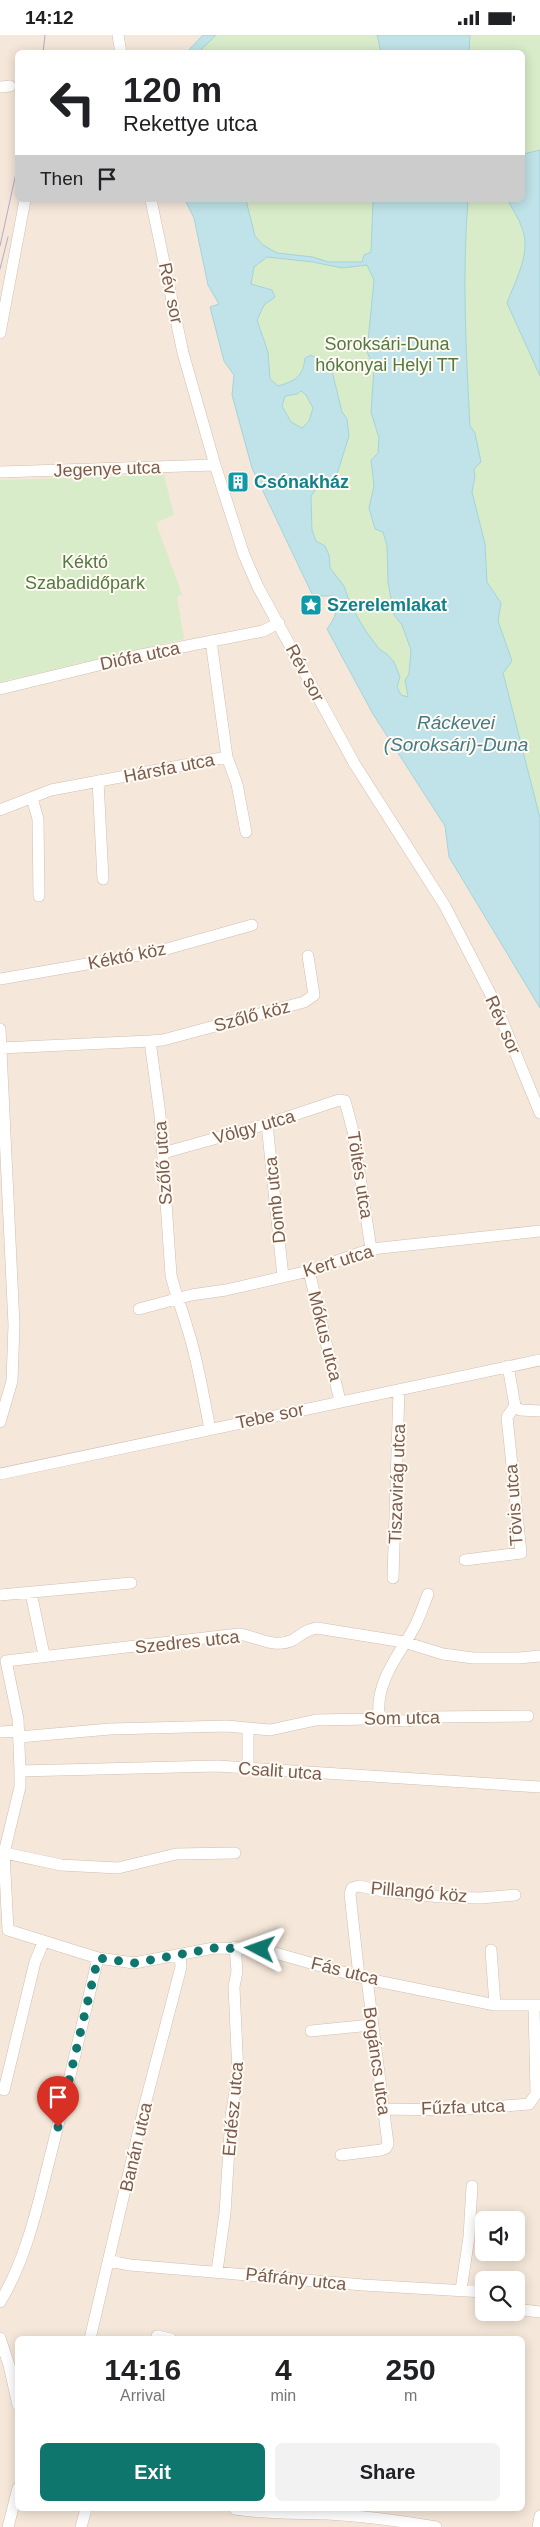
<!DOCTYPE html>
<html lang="en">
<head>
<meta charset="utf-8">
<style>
	body { margin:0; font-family:Helvetica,sans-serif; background:#f2f2f2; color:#202124; height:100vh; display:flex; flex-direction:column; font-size:19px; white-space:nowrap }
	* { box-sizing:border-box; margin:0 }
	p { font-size:16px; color:#757577 }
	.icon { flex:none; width:28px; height:28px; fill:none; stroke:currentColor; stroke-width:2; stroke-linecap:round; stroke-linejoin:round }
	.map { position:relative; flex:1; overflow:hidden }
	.details { position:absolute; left:15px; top:2301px; width:510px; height:175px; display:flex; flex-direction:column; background:#fff; border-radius:8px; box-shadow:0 2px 12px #0003 }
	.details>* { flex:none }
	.hud { position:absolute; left:15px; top:15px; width:510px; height:152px; border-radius:8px; box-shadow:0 2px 12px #0003; background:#fff; color:#202124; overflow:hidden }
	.tools { position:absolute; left:475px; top:2176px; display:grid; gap:10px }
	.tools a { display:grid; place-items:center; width:50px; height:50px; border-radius:8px; background:#fff; box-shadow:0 2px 12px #0003; font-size:25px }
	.pin { position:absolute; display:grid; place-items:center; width:42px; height:42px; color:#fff; margin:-51px -21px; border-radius:50% 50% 50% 0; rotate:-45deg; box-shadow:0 0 5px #0007 }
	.pin .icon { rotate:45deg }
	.me { position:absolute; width:55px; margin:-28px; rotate:274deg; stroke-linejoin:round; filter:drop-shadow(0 0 4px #0008) }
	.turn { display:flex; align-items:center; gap:18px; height:105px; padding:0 25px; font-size:22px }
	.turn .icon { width:65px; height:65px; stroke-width:2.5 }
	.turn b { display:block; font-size:35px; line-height:42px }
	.then { display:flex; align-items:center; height:48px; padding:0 25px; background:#0003; gap:10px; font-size:19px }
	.eta { display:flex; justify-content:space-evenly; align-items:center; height:85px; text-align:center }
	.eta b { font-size:30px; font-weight:800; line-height:35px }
	.button { display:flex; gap:10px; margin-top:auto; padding:10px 25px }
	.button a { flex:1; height:58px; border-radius:8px; background:#0f766e; color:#fff; font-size:20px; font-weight:800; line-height:58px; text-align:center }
	.button a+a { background:#f2f2f2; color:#202124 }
	.status { display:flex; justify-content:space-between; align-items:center; height:35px; padding:0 25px; background:#fff; direction:ltr }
	.status svg { height:14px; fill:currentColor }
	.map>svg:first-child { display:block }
	.residential { fill:#f5e8da; fill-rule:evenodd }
	.green { fill:#d8ecc9 }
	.water { fill:#bfe3e8; stroke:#a5d3da; fill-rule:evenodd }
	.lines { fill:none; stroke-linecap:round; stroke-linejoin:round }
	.minor-casing { stroke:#d1beb0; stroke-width:12 }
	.minor { stroke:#fff; stroke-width:11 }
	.tram { stroke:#b9a8c9; stroke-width:1 }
	.route { stroke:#0f766e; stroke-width:9; stroke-dasharray:0 16.2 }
	.labels { text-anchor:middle; stroke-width:4; stroke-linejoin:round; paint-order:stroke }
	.street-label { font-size:18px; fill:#7a5c4d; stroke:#fffaf3 }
	.park-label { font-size:18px; fill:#537a41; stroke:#fffaf3 }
	.culture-label { font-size:18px; font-weight:bold; fill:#0d838f; stroke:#fffaf3; text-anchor:start }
	.water-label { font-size:19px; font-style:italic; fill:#437c86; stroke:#fffaf3 }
</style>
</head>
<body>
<div class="status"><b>14:12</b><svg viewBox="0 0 49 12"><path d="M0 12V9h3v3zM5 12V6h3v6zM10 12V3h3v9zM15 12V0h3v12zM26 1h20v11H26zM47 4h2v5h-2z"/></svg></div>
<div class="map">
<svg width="540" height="2492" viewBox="0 0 540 2492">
	<rect width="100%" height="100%" fill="#fdf6ec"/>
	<path class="residential" d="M0,0H203L187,17L18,18V165H185L194,183L208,250L219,269L210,272L224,326L234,340L232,360L252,433L313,561H333L336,566V581L373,679L445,791L449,822L540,973V2492H0ZM484,2185H516V2218H484ZM484,2245H516V2278H484ZM18,2304H522V2474H18Z"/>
	<path class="green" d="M203,0H540V973L449,822L445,791L373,679L327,594C335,583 340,574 333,561H313L252,433L232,360L234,340L224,326L210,272L219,269L208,250L194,183L185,165H522V18L187,17Z
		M164,440L174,480L156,488L182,559L177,562L184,604L0,647V445Z"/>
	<path class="water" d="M203,0H216L199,17H187Z
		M377,0H470L469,17H381Z
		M540,115V341L507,268C515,246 532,217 522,193C519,183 512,174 508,165H522L523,119Z
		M185,165H246L255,201L263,210L277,218L313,222L328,227H362L364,220L371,217L373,165H468C462,241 466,316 470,391L475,398L481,427L474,434L475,442L472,457L485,509L487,547L501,568L498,586L512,626L503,638L540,783V973L449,822L445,791L373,679L327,594C335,583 340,573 333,561H313L252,433L232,360L234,340L224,326L210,272L219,269L208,250L194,183ZM267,222L313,227L342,233L367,230L374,245L367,317L374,333L371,377L379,403L378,418L371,425L374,451L369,473L375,494L383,497L387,511L388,547L394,580L402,590L411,615L409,639L405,645L408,662L401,660L397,652L400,642L394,627L387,619L379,614L365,595L351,571L344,551L330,533L329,520L325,511L316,506L312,495L311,461L317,452L337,439L349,401L347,384L342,377L331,332L311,320L305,323C303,342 295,346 278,351L270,344L268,317L257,285L264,270L275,262L272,255L251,249L254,232ZM301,356L306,360L313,373L309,386L302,393L291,387L282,371L285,361L297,359Z"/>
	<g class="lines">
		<g class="minor-casing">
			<path id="minor" d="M118,0L121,18
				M0,52L10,51
				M151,165L183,318L215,430L244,520L258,552L354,728L445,871L494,966L540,1078
				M0,298L25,165
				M0,437L215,430
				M0,654L136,621L263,596L279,588
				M227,722L237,749L246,797
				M98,746L103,844
				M32,763L38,784L39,861
				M0,775L51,755L227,722L211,606
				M0,944L156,917L252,890
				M0,994L14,1290L12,1346L0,1387
				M150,1006L163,1005L304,967L314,960L308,921
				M1,1013L150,1006L160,1080L171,1240C175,1258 182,1274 187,1292C198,1325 203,1360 210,1394
				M267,1089L283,1242
				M163,1118L267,1089L339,1065L345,1066L353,1096L371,1214
				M309,1236L340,1366
				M139,1274L191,1260L226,1255L309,1236L371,1214L540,1196
				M508,1331L515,1371L520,1375L540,1376
				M0,1439L540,1325
				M465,1525L521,1518L507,1382L515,1371
				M393,1543L399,1355
				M31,1558L44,1620
				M0,1560L131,1548
				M540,1621L519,1623H473L443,1619L404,1607L317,1593C307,1594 301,1600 293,1605C274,1614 258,1602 239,1599L6,1626L18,1684L20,1736V1752L4,1818L8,1895L98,1923L134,1928L214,1913L261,1914L367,1944L495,1970H540
				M379,1679C376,1645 400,1619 415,1591C420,1581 424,1569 428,1559
				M248,1694V1734
				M0,1697L19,1696
				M19,1702L110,1694L227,1691L270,1695L316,1685L369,1684L379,1679L386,1685L406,1686L427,1682L528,1681
				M20,1736L217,1731L540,1752
				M0,1817L61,1830L118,1833L176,1819L235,1818
				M491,1915L495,1970
				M359,1941L350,1859L352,1853L359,1851L383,1856L441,1862L480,1863L515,1860
				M311,1996L371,1990
				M4,2055L35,1927L43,1908
				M384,2074L454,2075L529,2069L536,2059L534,1970
				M341,2120L381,2115L386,2113L388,2109L367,1944
				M109,2226L130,2230L363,2250L484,2257
				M217,2236L225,2178L231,2081L238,2039L234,1952L237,1936L235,1912
				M461,2255L469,2202L472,2151
				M0,2267C24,2228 36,2179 47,2134C65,2064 81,1994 98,1923
				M516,2274L540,2277
				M157,2301L171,2304
				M0,2303L9,2330L18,2370
				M90,2304L144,2073L181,1932L180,1920
				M235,2474C266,2479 297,2478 328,2479C364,2481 400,2486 436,2492
				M8,2492L18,2453
				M81,2492L86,2474
				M538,2492L540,2481"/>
		</g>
		<use href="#minor" class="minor"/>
		<path class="tram" d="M43,18L45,0
			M0,211L18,129
			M0,234L8,202"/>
	</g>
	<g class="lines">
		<path class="route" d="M58,2092L98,1923L134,1928L214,1913L260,1914"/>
	</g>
	<defs>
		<g id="building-square" transform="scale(1.125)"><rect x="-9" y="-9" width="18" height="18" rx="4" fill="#0f9aa8" stroke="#fffaf3"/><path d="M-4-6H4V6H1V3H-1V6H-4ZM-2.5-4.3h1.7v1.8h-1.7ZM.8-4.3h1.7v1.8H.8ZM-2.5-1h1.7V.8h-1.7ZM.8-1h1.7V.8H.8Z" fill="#fff"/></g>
		<g id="sight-square" transform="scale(1.125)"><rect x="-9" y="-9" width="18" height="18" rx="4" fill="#0f9aa8" stroke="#fffaf3"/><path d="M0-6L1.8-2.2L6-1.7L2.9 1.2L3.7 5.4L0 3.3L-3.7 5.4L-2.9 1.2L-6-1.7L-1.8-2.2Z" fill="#fff"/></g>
	</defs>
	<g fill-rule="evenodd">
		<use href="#building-square" x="238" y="447"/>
		<use href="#sight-square" x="311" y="570"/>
	</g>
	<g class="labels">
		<g class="street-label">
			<text transform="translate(171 258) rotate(78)" y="6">Rév sor</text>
			<text transform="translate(107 434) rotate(-2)" y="6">Jegenye utca</text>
			<text transform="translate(140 621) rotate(-12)" y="6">Diófa utca</text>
			<text transform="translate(305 638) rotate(62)" y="6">Rév sor</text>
			<text transform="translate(169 733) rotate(-11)" y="6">Hársfa utca</text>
			<text transform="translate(127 921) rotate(-11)" y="6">Kéktó köz</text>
			<text transform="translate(252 981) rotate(-15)" y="6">Szőlő köz</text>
			<text transform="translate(503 990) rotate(66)" y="6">Rév sor</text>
			<text transform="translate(254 1092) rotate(-16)" y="6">Völgy utca</text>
			<text transform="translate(163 1128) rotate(-94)" y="6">Szőlő utca</text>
			<text transform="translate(360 1140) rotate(81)" y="6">Töltés utca</text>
			<text transform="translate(275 1165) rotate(-96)" y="6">Domb utca</text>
			<text transform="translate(338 1226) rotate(-17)" y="6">Kert utca</text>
			<text transform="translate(325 1301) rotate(76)" y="6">Mókus utca</text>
			<text transform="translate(270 1381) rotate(-12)" y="6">Tebe sor</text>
			<text transform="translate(397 1449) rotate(-88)" y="6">Tiszavirág utca</text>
			<text transform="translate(514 1470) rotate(-94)" y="6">Tövis utca</text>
			<text transform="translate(187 1607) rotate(-6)" y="6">Szedres utca</text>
			<text transform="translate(402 1683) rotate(-1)" y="6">Som utca</text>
			<text transform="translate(280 1736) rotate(4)" y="6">Csalit utca</text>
			<text transform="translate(419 1857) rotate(5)" y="6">Pillangó köz</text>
			<text transform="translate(345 1936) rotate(14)" y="6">Fás utca</text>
			<text transform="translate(377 2026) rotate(82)" y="6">Bogáncs utca</text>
			<text transform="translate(463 2072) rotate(-2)" y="6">Fűzfa utca</text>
			<text transform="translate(233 2074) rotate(-85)" y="6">Erdész utca</text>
			<text transform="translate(136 2112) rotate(-77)" y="6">Banán utca</text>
			<text transform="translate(296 2244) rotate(6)" y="6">Páfrány utca</text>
		</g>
		<g class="park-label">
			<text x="387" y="315">Soroksári-Duna<tspan x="387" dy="21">hókonyai Helyi TT</tspan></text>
			<text x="85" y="533">Kéktó<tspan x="85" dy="21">Szabadidőpark</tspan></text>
		</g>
		<g class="culture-label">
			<text x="254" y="453">Csónakház</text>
			<text x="327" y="576">Szerelemlakat</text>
		</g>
		<g class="water-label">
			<text x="456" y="694">Ráckevei<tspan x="456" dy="22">(Soroksári)-Duna</tspan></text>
		</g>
	</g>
</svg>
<div class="tools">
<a><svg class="icon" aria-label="sound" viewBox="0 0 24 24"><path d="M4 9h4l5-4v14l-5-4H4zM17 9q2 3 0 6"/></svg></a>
<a><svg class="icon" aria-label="search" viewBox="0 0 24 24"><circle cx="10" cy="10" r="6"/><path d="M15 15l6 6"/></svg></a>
</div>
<div class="pin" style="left:58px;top:2092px;background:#d93025"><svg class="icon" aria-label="arrive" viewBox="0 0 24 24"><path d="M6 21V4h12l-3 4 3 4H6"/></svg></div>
<svg class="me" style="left:260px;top:1914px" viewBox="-20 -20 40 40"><path d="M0-17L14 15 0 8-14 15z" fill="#0f766e" stroke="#fff" stroke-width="4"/></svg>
<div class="hud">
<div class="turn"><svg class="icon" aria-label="left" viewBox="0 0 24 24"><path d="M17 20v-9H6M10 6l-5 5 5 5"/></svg><div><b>120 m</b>Rekettye utca</div></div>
<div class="then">Then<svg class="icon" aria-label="arrive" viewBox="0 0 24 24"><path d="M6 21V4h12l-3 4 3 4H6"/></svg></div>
</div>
<section class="details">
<div class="eta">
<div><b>14:16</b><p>Arrival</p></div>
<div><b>4</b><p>min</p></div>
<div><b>250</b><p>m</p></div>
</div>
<div class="button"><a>Exit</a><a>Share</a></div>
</section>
</div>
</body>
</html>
